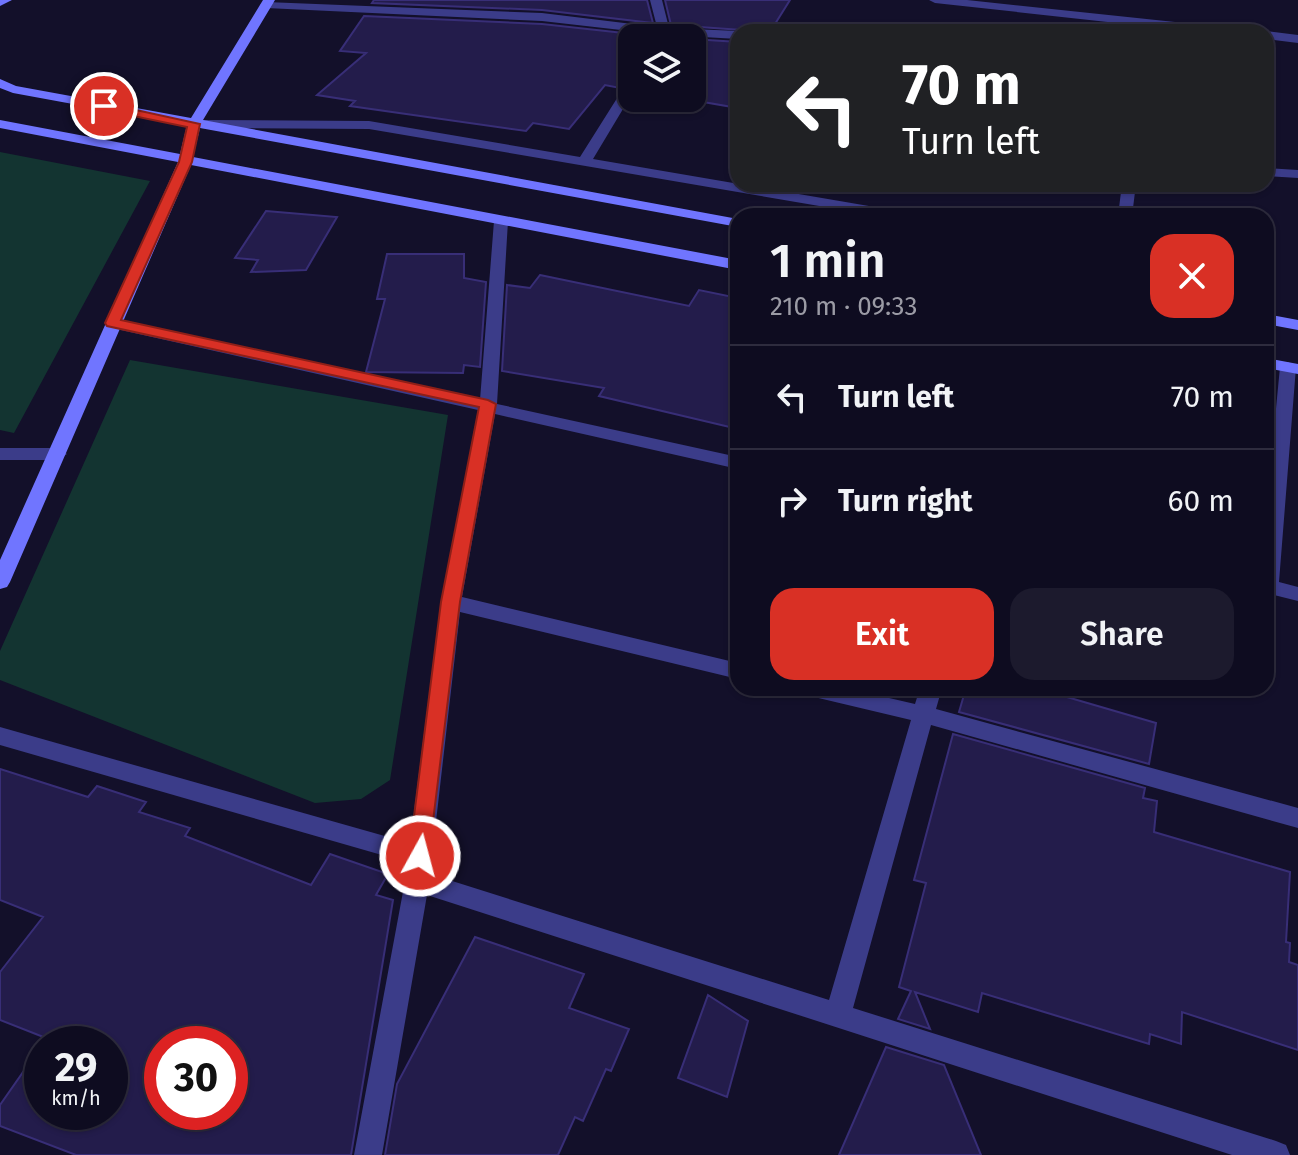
<!DOCTYPE html>
<html lang="en">
<head>
<meta charset="utf-8">
<style>
	body { margin:0; font-family:"Fira Sans",sans-serif; background:#1c1a2d; color:#f1f3f6; height:100vh; display:flex; flex-direction:column; font-size:30px; white-space:nowrap }
	* { box-sizing:border-box; margin:0 }
	p { font-size:26px; color:#9b9ba5 }
	.icon { flex:none; width:44px; height:44px; fill:none; stroke:currentColor; stroke-width:2; stroke-linecap:round; stroke-linejoin:round }
	.map { position:relative; flex:1; overflow:hidden }
	.drawer { position:absolute; left:730px; top:208px; width:544px; height:488px; display:flex; flex-direction:column; background:#0e0c20; border-radius:24px; box-shadow:0 2px 6px #0004,0 0 0 2px #2e2c3e }
	.drawer>* { flex:none }
	.top-card { position:absolute; left:730px; top:24px; width:544px; height:168px; border-radius:24px; box-shadow:0 2px 6px #0004,0 0 0 2px #2e2c3e; background:#202124; color:#fff; overflow:hidden }
	.tools { position:absolute; left:618px; top:24px; display:grid; gap:16px }
	.tools a { display:grid; place-items:center; width:88px; height:88px; border-radius:16px; background:#0e0c20; box-shadow:0 2px 6px #0004,0 0 0 2px #2e2c3e; font-size:40px }
	.speed { position:absolute; left:24px; top:1026px; display:flex; gap:16px; font-size:40px; font-weight:700; text-align:center }
	.speed>* { display:grid; place-content:center; width:104px; height:104px; border-radius:50%; background:#0e0c20; box-shadow:0 2px 6px #0004,0 0 0 2px #2e2c3e; line-height:1 }
	.speed small { font-size:20px; font-weight:400 }
	.speed .limit { border:12px solid #d22; background:#fff; color:#111 }
	.pin { position:absolute; display:grid; place-items:center; width:68px; height:68px; color:#fff; margin:-34px; border:4px solid #fff; border-radius:50%; box-shadow:0 2px 8px #0007 }
	.me { position:absolute; width:88px; margin:-44px; rotate:7deg; stroke-linejoin:round; filter:drop-shadow(0 0 6px #0008) }
	.turn { display:flex; align-items:center; gap:28px; height:168px; padding:0 40px; font-size:36px }
	.turn .icon { width:104px; height:104px; stroke-width:2.5 }
	.turn b { display:block; font-size:56px; line-height:68px }
	.round { display:grid; place-items:center; flex:none; width:84px; height:84px; border-radius:24px; background:#1c1a2d }
	.overview { display:flex; align-items:center; justify-content:space-between; height:136px; padding:0 40px }
	h1 { font-size:48px; font-weight:600; line-height:60px }
	.button { display:flex; gap:16px; margin-top:auto; padding:16px 40px }
	.button a { flex:1; height:92px; border-radius:24px; background:#d93025; color:#fff; font-size:32px; font-weight:600; line-height:92px; text-align:center }
	.button a+a { background:#1c1a2d; color:#f1f3f6 }
	ul { padding:0; list-style:none }
	li { display:flex; align-items:center; gap:24px; height:104px; padding:0 40px; border-top:2px solid #2e2c3e }
	li div { flex:1 }
	li b { display:block; font-size:30px }
	li em { font-style:normal }
	.map>svg:first-child { display:block }
	.green { fill:#133431 }
	.building { fill:#231c4b; stroke:#382e77; stroke-width:2; fill-rule:evenodd }
	.lines { fill:none; stroke-linecap:round; stroke-linejoin:round }
	.lane { fill:#3b3c89; fill-rule:evenodd }
	.street { fill:#3b3c89; fill-rule:evenodd }
	.secondary { fill:#7075ff; fill-rule:evenodd }
	.route { fill:#d93025; stroke:#8d1f18; stroke-width:2 }
</style>
</head>
<body>
<div class="map">
<svg width="1298" height="1155" viewBox="0 0 1298 1155">
	<rect width="100%" height="100%" fill="#13102a"/>
	<path class="green" d="M0,152L150,181L14,433L0,430Z
		M130,360L448,415L390,780L361,799L315,803L0,680V651Z"/>
	<path class="building" d="M374,0H647L653,23L542,10L372,3Z
		M665,0H790L770,32L671,25Z
		M364,16L542,24L651,36L632,38V77L620,88L605,85L569,129L533,123L526,131L350,106L355,101L317,95L366,53L340,51Z
		M692,39L738,42V108L680,98H692Z
		M266,211L337,217L306,270L251,272L258,260L235,258Z
		M387,254H464V278L486,282L480,367L464,365L463,373L366,372L385,299H377Z
		M540,275L689,306L699,290L738,298V429L599,396L604,388L502,371L507,285L530,288Z
		M966,688H1061L1060,695L1156,723L1149,764L959,712Z
		M953,734L1145,788L1143,798L1157,801L1154,832L1290,872L1286,942L1290,943L1289,962L1298,965V1050L1182,1012L1181,1044L1150,1034L1149,1044L982,993L978,1012L915,992L930,1029L898,1019L911,991L899,987L926,883L914,880Z
		M0,769L88,797L97,786L146,802L139,812L190,828L185,836L311,885L330,854L388,874L376,895L393,900L351,1155H76L0,1126V1105L42,1045V1112H110V1044H42L46,1038L0,1020V972L43,917L0,900ZM162,1044H230V1112H162Z
		M475,937L584,974L569,1008L629,1029L611,1071L606,1069L583,1121L575,1117L558,1155H385L397,1084Z
		M708,995L748,1021L727,1097L678,1078Z
		M886,1047L944,1065L981,1155H839Z"/>
	<g class="lines">
		<path class="lane" d="M0,727L420,846L429,849L432,856L429,863L420,866L0,745Z"/>
		<path class="street" d="M650,0H662L669,28L738,31V39L668,35L666,38H654L656,34L542,21L266,8L260,5L266,2L542,13L657,27Z
			M929,0H967L1232,28L1238,32H1199L935,3Z
			M1266,31L1298,35V43L1266,39Z
			M632,80V94L593,159L904,212L911,216H878L369,129L200,128L193,124L200,120L369,121L580,157L626,84Z
			M1266,168L1298,170V178L1266,176Z
			M1122,184H1136L1132,216H1118Z
			M501,217L508,221L497,404L738,457V469L495,414L462,597L738,663V679L460,612L430,874L829,1000L911,720L810,696L802,694L799,688H846L915,704L920,688H942L936,709L1298,808V828L931,725L853,1008L1276,1141L1286,1145L1290,1155H1232L427,895L382,1155H354L405,881L441,602L478,410L112,328L104,323L112,318L480,400L494,221Z
			M1288,362L1296,367L1279,582L1298,587V601L1266,593V512L1280,367Z
			M0,448H58L67,454L58,460H0Z"/>
		<path class="secondary" d="M0,0H12L0,6Z
			M263,0H275L203,120L738,219V227L200,128L193,157L738,260V270L191,165L10,582L7,587L0,589V560L178,162L0,128V120L180,154L187,125L13,93L0,88V79L16,86L191,118Z
			M1266,314L1298,320V330L1266,324Z
			M1266,358L1298,364V374L1266,368Z"/>
	</g>
	<path class="route" d="M104,103L200,124L192,162L121,320L488,400L496,404L460,602L428,862L420,865L412,862L409,856L441,602L479,407L107,326L105,323L179,162L187,127L99,109L98,106Z"/>
</svg>
<div class="tools">
<a><svg class="icon" aria-label="layers" viewBox="0 0 24 24"><path d="M12 4l9 5-9 5-9-5zM3 14l9 5 9-5"/></svg></a>
</div>
<div class="speed"><div>29<small>km/h</small></div><div class="limit">30</div></div>
<div class="pin" style="left:104px;top:106px;background:#d93025"><svg class="icon" aria-label="arrive" viewBox="0 0 24 24"><path d="M6 21V4h12l-3 4 3 4H6"/></svg></div>
<svg class="me" style="left:420px;top:856px" viewBox="-20 -20 40 40"><circle r="17" fill="#d93025" stroke="#fff" stroke-width="3"/><path d="M0-11L8 9 0 5-8 9z" fill="#fff"/></svg>
<div class="top-card">
<div class="turn"><svg class="icon" aria-label="left" viewBox="0 0 24 24"><path d="M17 20v-9H6M10 6l-5 5 5 5"/></svg><div><b>70 m</b>Turn left</div></div>
</div>
<section class="drawer">
<div class="overview"><div><h1>1 min</h1><p>210 m · 09:33</p></div><a class="round" style="background:#d93025;color:#fff"><svg class="icon" aria-label="close" viewBox="0 0 24 24"><path d="M6 6l12 12M18 6L6 18"/></svg></a></div>
<ul>
<li><svg class="icon" aria-label="left" viewBox="0 0 24 24"><path d="M17 20v-9H6M10 6l-5 5 5 5"/></svg><div><b>Turn left</b></div><em>70 m</em></li>
<li><svg class="icon" aria-label="right" viewBox="0 0 24 24"><path d="M7 20v-9h11M14 6l5 5-5 5"/></svg><div><b>Turn right</b></div><em>60 m</em></li>
</ul>
<div class="button"><a>Exit</a><a>Share</a></div>
</section>
</div>
</body>
</html>
